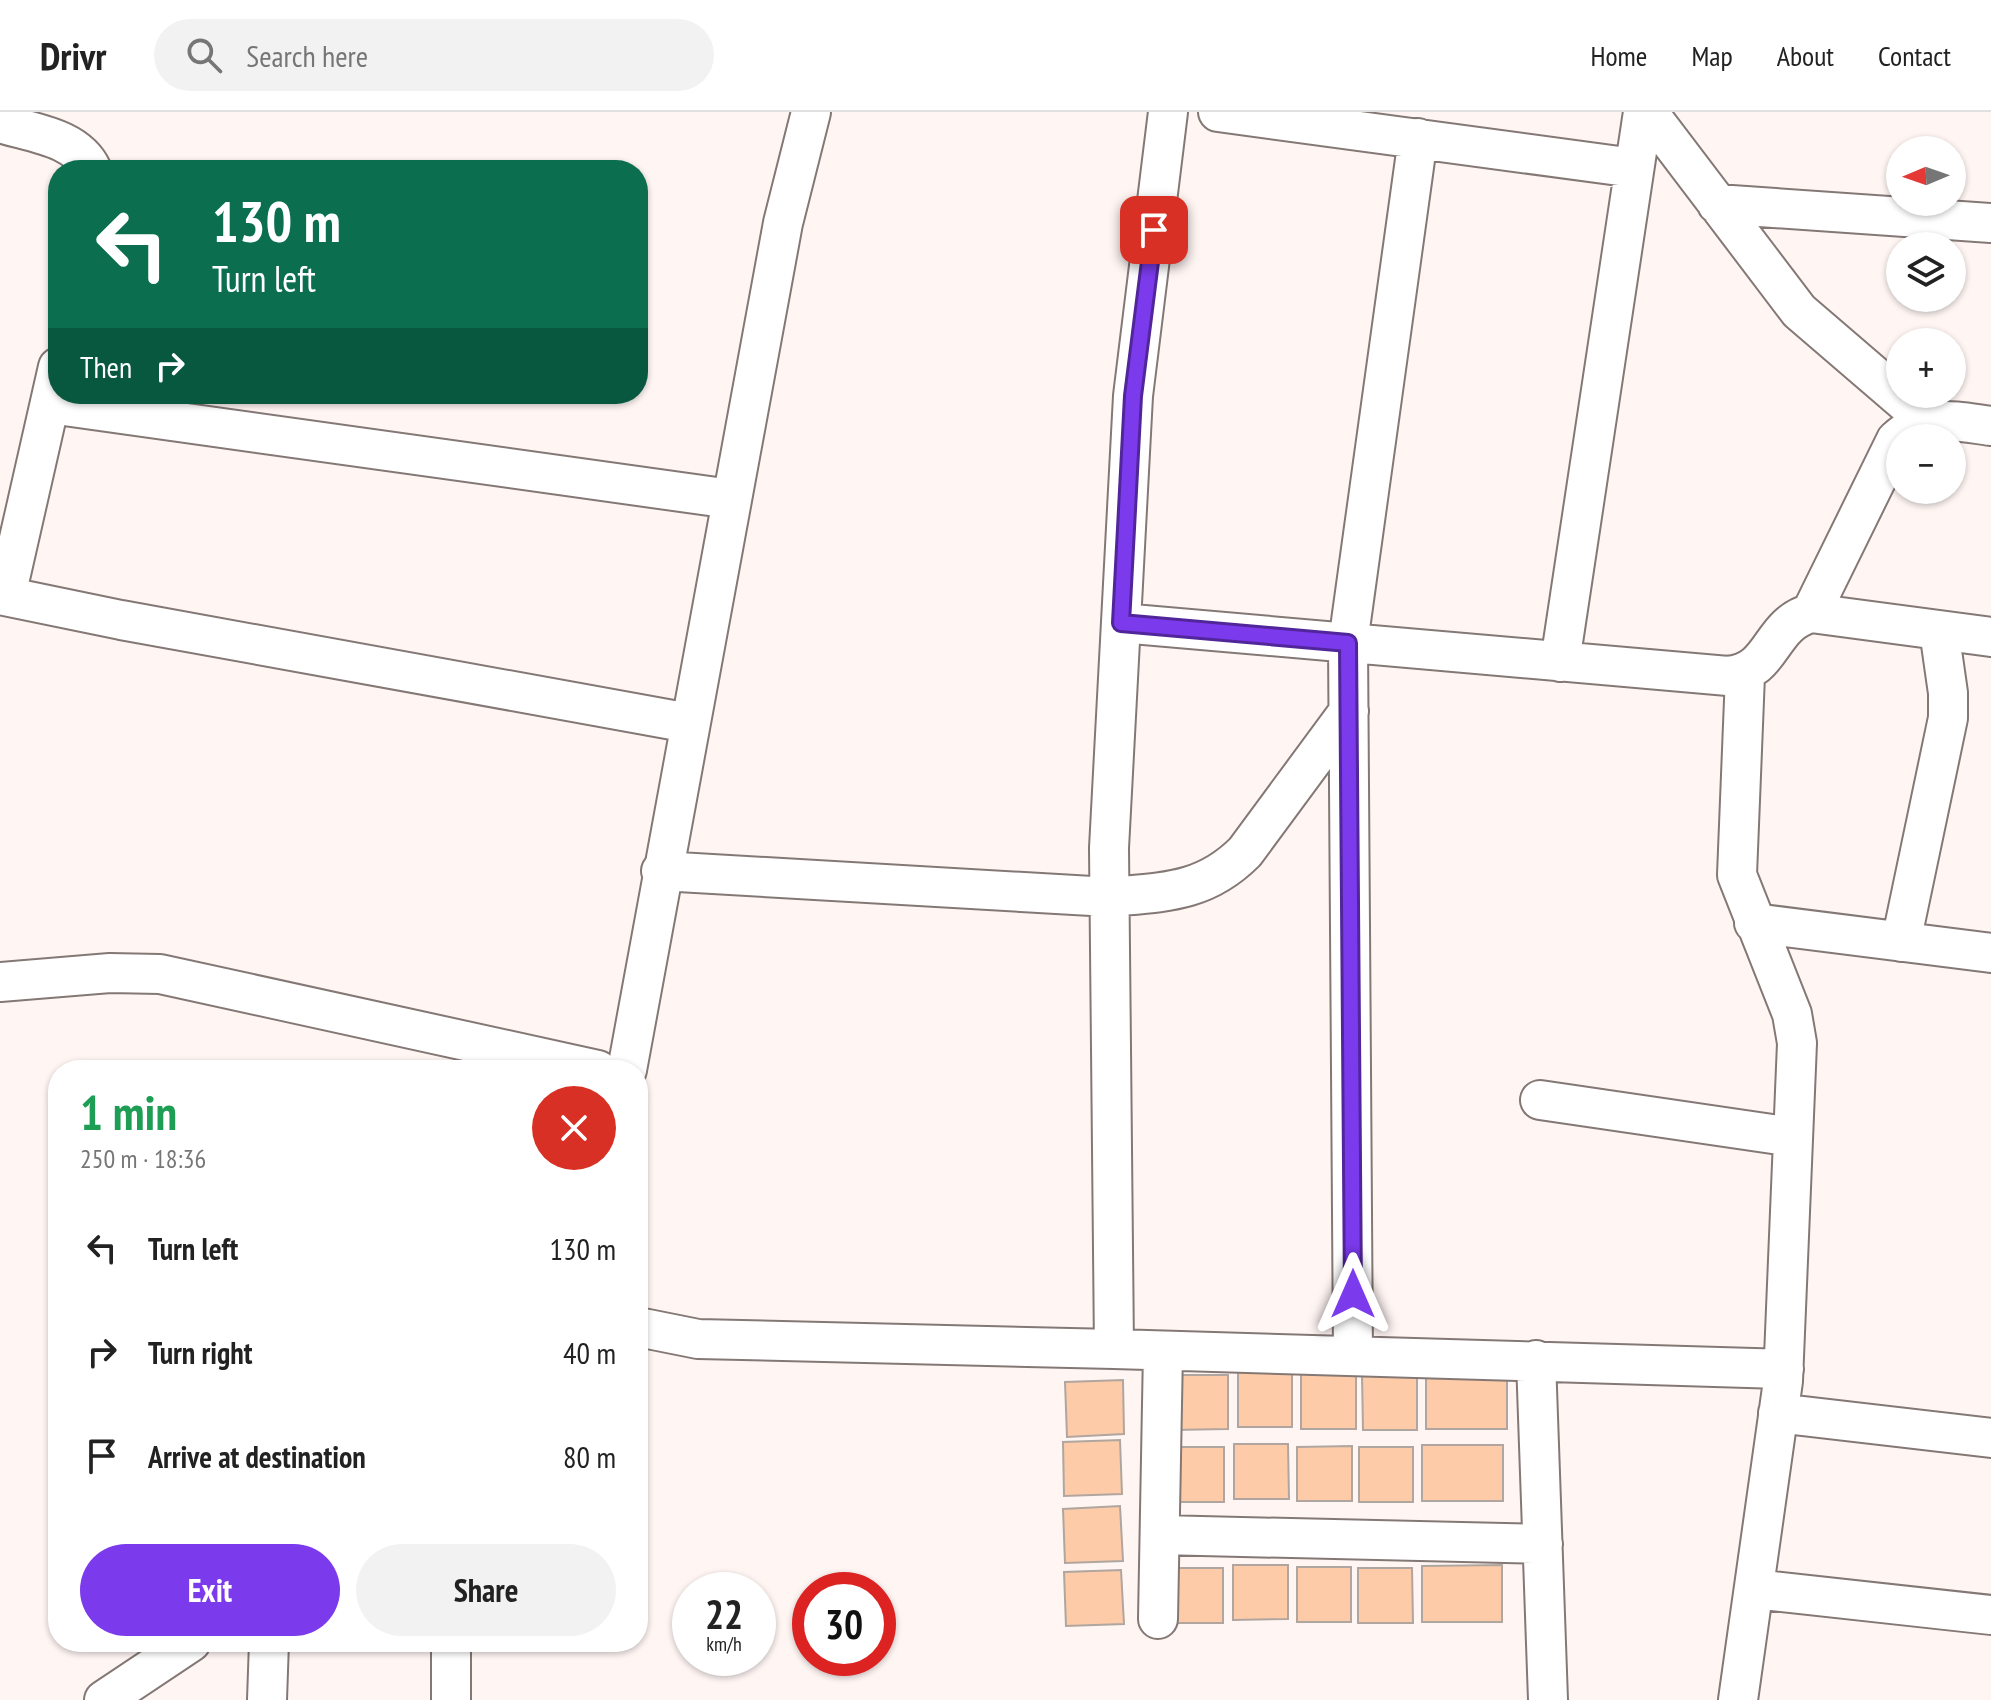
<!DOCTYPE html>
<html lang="en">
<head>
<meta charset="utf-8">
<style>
	body { margin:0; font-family:"PT Sans Narrow",sans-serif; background:#f2f2f2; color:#222; height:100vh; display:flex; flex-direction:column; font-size:30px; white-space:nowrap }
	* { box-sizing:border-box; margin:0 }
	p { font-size:26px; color:#767676 }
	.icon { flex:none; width:44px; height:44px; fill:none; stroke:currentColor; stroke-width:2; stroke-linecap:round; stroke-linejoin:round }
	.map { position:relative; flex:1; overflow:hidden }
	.side { position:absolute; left:48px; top:948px; width:600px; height:592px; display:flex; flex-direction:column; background:#fff; border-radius:32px; box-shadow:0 2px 6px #0004 }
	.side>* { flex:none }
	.banner { position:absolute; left:48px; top:48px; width:600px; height:244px; border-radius:32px; box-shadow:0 2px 6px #0004; background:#0b6e4f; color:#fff; overflow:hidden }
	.needle { width:52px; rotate:268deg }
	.fabs { position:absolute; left:1886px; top:24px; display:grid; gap:16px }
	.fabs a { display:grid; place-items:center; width:80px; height:80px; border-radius:50%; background:#fff; box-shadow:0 2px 6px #0004; font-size:40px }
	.speed { position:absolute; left:672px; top:1460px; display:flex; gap:16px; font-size:40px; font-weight:700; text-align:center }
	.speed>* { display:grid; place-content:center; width:104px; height:104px; border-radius:50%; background:#fff; box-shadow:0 2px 6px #0004; line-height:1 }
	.speed small { font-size:20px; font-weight:400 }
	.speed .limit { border:12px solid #d22; background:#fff; color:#111 }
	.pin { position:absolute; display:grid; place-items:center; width:68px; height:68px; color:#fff; margin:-34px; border-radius:16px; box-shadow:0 4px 12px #0006 }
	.me { position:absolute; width:88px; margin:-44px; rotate:0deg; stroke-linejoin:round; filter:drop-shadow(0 0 6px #0008) }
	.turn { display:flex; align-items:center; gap:28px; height:168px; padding:0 32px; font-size:36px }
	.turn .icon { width:104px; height:104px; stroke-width:2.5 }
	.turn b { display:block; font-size:56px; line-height:68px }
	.then { display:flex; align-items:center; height:76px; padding:0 32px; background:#0003; gap:16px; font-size:30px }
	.round { display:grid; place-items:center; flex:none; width:84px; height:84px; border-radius:42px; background:#f2f2f2 }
	.summary { display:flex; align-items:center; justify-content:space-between; height:136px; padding:0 32px }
	h1 { font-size:48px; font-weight:600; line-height:60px; color:#1e9e55 }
	.button { display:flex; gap:16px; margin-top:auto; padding:16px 32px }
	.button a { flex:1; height:92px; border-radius:48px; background:#7c3aed; color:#fff; font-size:32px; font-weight:600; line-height:92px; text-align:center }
	.button a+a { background:#f2f2f2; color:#222 }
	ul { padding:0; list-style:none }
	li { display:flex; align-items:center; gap:24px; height:104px; padding:0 32px }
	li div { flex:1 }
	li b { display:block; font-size:30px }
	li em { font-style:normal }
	header { display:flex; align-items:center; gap:48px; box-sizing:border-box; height:112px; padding:0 40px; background:#fff; border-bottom:2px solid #e0e0e0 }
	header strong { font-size:38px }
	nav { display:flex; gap:44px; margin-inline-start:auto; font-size:28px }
	.search { width:560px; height:72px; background:#f2f2f2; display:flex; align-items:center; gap:20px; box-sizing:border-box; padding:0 28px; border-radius:44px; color:#767676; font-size:30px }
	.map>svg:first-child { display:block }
	.building { fill:#fdcba8; stroke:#b0a69f; stroke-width:2 }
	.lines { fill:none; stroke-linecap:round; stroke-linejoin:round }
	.street-casing { stroke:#847875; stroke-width:42 }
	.street { stroke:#fff; stroke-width:38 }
	.route-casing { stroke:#51269a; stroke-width:20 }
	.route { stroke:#7c3aed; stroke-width:14 }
</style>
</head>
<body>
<header>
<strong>Drivr</strong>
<div class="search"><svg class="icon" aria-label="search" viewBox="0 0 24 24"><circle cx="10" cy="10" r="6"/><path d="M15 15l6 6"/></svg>Search here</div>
<nav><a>Home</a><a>Map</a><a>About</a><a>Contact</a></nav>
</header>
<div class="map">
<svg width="1991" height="1588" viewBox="0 0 1991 1588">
	<rect width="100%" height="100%" fill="#fff6f4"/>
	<path class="building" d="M1238,1260H1292V1315H1238Z
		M1426,1261H1507V1317H1426Z
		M1301,1262H1356V1317H1301Z
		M1173,1263H1228V1317L1173,1318Z
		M1362,1263H1417V1318H1363Z
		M1123,1268L1124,1322L1067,1325L1065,1270Z
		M1120,1328L1122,1382L1064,1384L1063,1330Z
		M1234,1332H1288L1289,1387H1234Z
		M1422,1333H1503V1389H1422Z
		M1352,1334V1389H1297V1335Z
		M1169,1335H1224V1390H1169Z
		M1359,1335H1413V1390H1359Z
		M1120,1394L1123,1449L1065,1451L1063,1397Z
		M1233,1453H1288V1507L1233,1508Z
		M1502,1453V1510H1422V1454Z
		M1297,1455H1351V1510H1297Z
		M1168,1456H1223V1511H1168Z
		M1358,1456H1412L1413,1511H1358Z
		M1121,1458L1124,1512L1066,1514L1064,1460Z"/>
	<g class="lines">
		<g class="street-casing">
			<path id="street" d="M1218,0L1634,56
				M1648,0L1799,199L1927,309
				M0,11C32,21 77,25 92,58
				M1717,92L1991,111
				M50,292L731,387
				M0,483L121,508L689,611
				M6,484L58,255
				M1811,501L1896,328C1925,301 1954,309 1991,314
				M1121,511L1728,564C1775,559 1768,513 1811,501L1991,525
				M1560,550L1643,0
				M661,759L1109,785C1164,780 1204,781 1245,740L1349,599
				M1754,811L1991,841
				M1901,830L1948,606V581L1939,518
				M0,870L110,861L160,862L598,958
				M627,958L783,111L811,0
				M1540,988L1793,1025
				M638,1215L698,1227L1114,1237L1109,736L1133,284L1168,0
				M1114,1237L1784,1257
				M1353,1243L1348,531L1418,26
				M1536,1248L1548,1588
				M1778,1301L1991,1326
				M1160,1423L1543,1432
				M1754,1477L1991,1503
				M1158,1507L1163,1239
				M104,1588L191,1530
				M267,1588L269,1530
				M451,1588V1530
				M1738,1588L1783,1269L1797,931L1792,902L1737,763L1745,563"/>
		</g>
		<use href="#street" class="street"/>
	</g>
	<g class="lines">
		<g class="route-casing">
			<path id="route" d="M1154,118L1133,284L1121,511L1348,531L1353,1182"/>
		</g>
		<use href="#route" class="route"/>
	</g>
</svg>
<div class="fabs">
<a><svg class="needle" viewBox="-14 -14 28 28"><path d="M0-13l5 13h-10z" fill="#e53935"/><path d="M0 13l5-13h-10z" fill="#767676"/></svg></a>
<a><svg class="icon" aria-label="layers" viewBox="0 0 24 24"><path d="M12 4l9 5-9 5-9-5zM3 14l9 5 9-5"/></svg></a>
<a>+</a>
<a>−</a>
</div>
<div class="speed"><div>22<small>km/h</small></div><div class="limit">30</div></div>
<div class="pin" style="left:1154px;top:118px;background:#d93025"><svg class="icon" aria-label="arrive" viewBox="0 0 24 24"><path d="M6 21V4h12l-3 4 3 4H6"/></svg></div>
<svg class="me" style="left:1353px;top:1182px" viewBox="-20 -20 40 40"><path d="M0-17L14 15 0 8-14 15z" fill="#7c3aed" stroke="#fff" stroke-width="4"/></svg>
<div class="banner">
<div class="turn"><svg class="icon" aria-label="left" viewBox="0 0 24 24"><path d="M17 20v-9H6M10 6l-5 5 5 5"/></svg><div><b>130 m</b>Turn left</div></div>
<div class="then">Then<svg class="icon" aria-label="right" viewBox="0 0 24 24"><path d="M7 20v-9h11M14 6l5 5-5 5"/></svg></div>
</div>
<section class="side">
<div class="summary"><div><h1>1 min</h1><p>250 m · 18:36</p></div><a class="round" style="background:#d93025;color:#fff"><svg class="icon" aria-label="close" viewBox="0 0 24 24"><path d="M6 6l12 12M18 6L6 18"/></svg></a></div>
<ul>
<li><svg class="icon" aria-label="left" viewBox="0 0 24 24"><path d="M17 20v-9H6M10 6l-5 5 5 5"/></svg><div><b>Turn left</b></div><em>130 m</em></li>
<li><svg class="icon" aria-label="right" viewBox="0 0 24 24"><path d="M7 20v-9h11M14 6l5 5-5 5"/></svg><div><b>Turn right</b></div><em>40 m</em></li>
<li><svg class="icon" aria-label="arrive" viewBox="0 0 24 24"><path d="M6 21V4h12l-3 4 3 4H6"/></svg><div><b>Arrive at destination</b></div><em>80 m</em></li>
</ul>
<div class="button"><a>Exit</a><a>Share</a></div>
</section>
</div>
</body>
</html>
